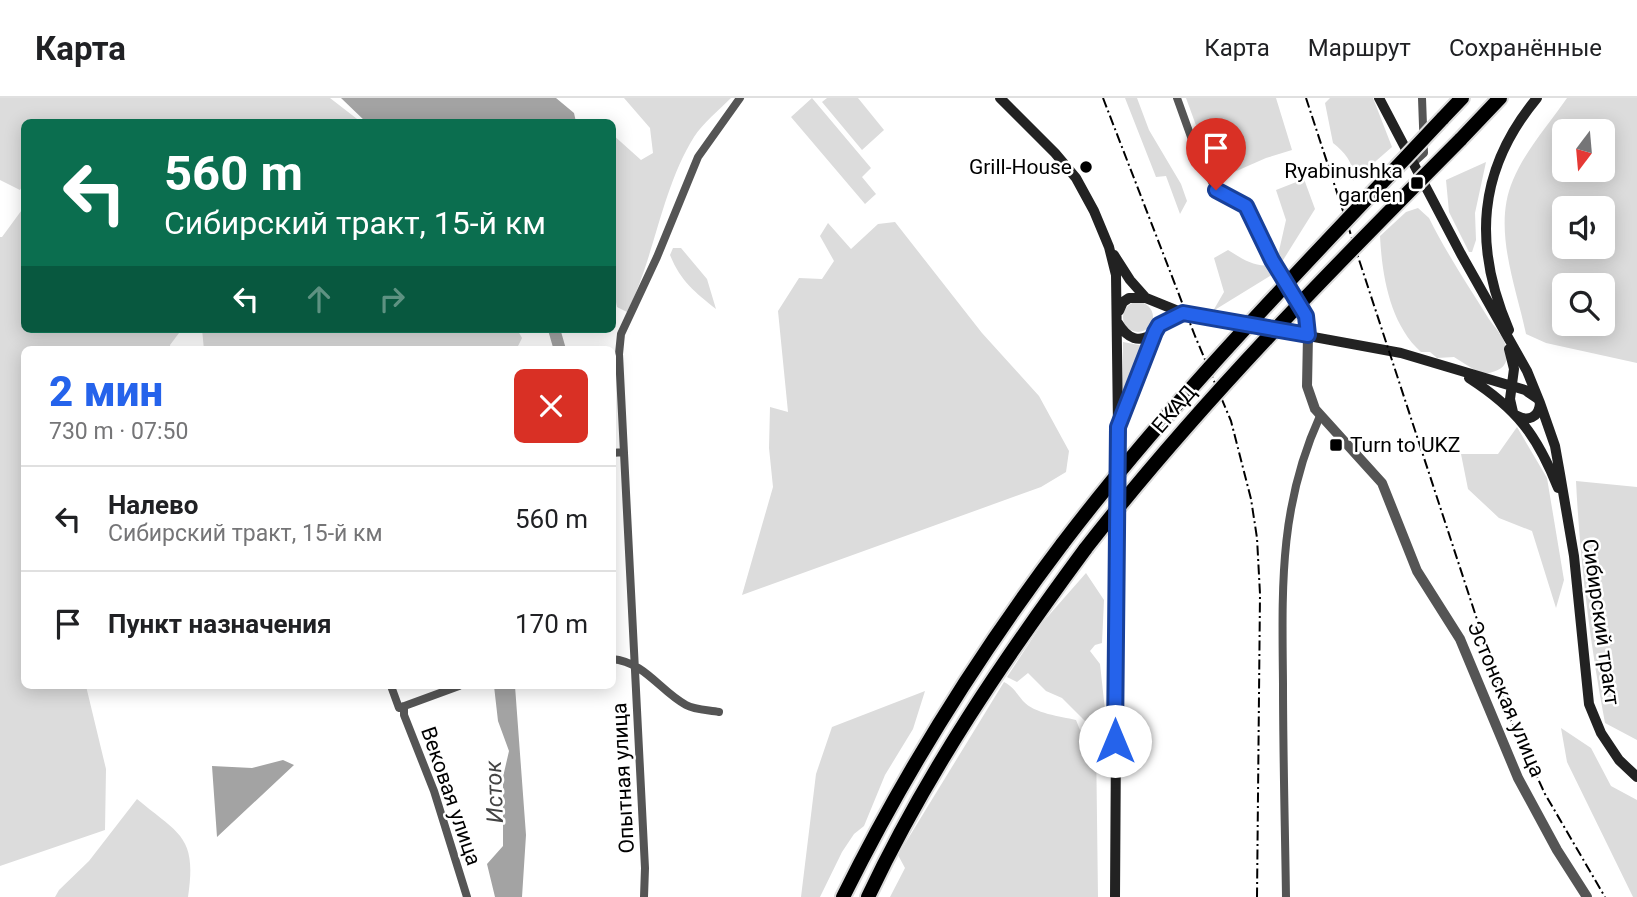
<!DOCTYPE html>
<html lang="ru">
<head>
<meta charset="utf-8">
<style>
	body { margin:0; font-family:Roboto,sans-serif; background:#f6f6f6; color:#202124; height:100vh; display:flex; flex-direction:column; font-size:26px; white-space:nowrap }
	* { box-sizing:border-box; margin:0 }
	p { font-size:23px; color:#757577 }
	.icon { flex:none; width:38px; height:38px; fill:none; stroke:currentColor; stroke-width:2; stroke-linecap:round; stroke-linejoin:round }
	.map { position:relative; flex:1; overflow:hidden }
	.details { position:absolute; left:21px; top:248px; width:595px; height:343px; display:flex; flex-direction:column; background:#fff; border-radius:10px; box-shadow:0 4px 18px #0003 }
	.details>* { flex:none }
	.hud { position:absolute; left:21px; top:21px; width:595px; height:214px; border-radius:10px; box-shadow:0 4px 18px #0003; background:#0b6e4f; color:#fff; overflow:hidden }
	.needle { width:46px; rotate:196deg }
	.buttons { position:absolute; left:1552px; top:21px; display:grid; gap:14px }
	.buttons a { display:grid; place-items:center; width:63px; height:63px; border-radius:10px; background:#fff; box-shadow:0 4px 18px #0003; font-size:35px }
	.pin { position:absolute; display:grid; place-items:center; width:60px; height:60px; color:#fff; margin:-72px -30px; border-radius:50% 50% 50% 0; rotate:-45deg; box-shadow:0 0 7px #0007 }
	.pin .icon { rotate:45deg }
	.me { position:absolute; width:77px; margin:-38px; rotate:0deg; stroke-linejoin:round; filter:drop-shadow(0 0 5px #0008) }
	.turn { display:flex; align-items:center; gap:24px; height:147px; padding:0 28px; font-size:32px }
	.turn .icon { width:91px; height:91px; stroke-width:2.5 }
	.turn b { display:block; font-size:49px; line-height:60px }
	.lanes { display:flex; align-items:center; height:66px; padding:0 28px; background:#0003; justify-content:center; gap:35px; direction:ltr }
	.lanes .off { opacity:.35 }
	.round { display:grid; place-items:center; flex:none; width:74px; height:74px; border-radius:10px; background:#f6f6f6 }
	.overview { display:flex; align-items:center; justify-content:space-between; height:119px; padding:0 28px }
	h1 { font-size:42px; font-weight:800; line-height:52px; color:#2563eb }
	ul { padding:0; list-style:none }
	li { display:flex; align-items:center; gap:21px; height:105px; padding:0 28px; border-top:2px solid #e0e0e0 }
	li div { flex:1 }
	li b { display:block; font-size:26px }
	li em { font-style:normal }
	header { display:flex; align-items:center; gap:42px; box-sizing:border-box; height:98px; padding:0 35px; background:#fff; border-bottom:2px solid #e0e0e0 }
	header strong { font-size:33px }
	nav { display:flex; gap:38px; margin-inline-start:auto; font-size:24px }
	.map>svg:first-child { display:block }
	.green { fill:#dcdcdc; fill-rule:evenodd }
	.water { fill:#a3a3a3 }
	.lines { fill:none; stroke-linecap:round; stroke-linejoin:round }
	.river { stroke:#a3a3a3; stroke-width:12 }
	.trunk-casing { stroke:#dbdbdb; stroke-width:18 }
	.minor { stroke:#555; stroke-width:8 }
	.tertiary { stroke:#555; stroke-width:10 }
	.secondary { stroke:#222; stroke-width:10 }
	.trunk { stroke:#000; stroke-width:14 }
	.rail { stroke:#000; stroke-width:2; stroke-dasharray:10 3.5 2 3.5; stroke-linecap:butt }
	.trunk-bridge-casing { stroke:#dbdbdb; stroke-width:18; stroke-linecap:butt }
	.trunk-bridge { stroke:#000; stroke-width:14 }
	.route-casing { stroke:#184099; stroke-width:18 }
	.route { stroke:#2563eb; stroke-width:12 }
	.poi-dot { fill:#000; stroke:#fff; stroke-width:2.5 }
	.labels { text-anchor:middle; stroke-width:5; stroke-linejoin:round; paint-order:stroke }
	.poi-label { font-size:21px; fill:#000; stroke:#fff; text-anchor:end }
	.street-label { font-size:21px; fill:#000; stroke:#fff }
	.water-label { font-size:23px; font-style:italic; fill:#444; stroke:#fff }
</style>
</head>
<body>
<header>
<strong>Карта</strong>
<nav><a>Карта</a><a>Маршрут</a><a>Сохранённые</a></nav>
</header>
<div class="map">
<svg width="1637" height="799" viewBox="0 0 1637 799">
	<rect width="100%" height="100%" fill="#fff"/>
	<path class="green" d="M0,0H330L361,24H24V85L20,92L0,82Z
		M624,0H731C719,12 703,25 694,39C661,92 655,159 627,214L617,209L613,189L612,36L641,62L653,55L650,30Z
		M812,0L871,70L862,79L876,96L865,106L791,19Z
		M827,0H858L884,32L862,52L822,4Z
		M1125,0H1137L1149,32L1181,86L1187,103L1180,116L1166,78L1156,79Z
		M1186,0H1276L1292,52L1266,60L1216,82Z
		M1330,0H1373L1392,49L1353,83C1355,67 1346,55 1333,45L1325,5Z
		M1567,0H1637V265L1546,245L1526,236C1516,188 1492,130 1513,82C1525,53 1549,26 1567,0ZM1564,33H1603V72H1564ZM1564,110H1603V149H1564ZM1564,187H1603V226H1564Z
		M1486,64L1475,115L1476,142L1472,154H1469L1449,114L1446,82Z
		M1304,81L1315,111L1275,175L1213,213L1224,194L1214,160L1228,152C1244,162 1257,171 1276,166L1286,122L1276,92Z
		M24,109V231H182L170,247L171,252H24V588H86L106,671L105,732L0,768V139H2Z
		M1418,110L1429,120C1446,154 1467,186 1487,218C1495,231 1507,240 1507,256C1508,271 1494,275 1481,276L1454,259L1437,260L1430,254H1421C1390,226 1382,178 1380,138L1406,114Z
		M895,124L982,235L1039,298L1069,353L1066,374L1041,389L742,497L773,389L769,350L770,309L788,314L778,213L799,180L822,181L834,163L820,138L828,125L851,151L878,126Z
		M673,150H681L707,181L716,211C695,194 681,184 670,157Z
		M1123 219a15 15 0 1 1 30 0a15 15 0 1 1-30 0Z
		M202,231H517L522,240L516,252H204Z
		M1123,244L1144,248L1122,304Z
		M1517,329L1547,380L1564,482L1556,510L1532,433L1499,420L1468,391L1461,356H1498Z
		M1576,383L1637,389V642L1605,625C1590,545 1580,464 1576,383Z
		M1086,475L1104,502L1102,545L1095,547L1090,553L1100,566L1105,612L1087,625L1062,600L1046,593L1028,575L1017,584L1007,579L1043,524Z
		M1004,584C1015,590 1015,594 1023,603C1035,616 1060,618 1076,622L1080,632L1096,641L1098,799H890L905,770L898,757Z
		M925,593L913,631L885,677L864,728L854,736L842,754L820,799H801L816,676L832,629Z
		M1561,630L1591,650L1611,688L1637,702V799H1633L1567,664Z
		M137,701C180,737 197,738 188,799H55L59,792L89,763Z"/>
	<path class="water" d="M341,0H556L574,15L576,24H366Z
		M494,588H515L526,737L522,799H495L487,766L503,748V679L509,653L498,623Z
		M283,662L294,667L217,739L212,668L252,670Z"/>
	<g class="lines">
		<path class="river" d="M554,231L560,252"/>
		<g class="trunk-casing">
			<path id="trunk" d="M1442,21L1462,0
				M1460,42L1500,0
				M843,799C905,674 979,556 1063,445
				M868,799C927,674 1004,561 1086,450"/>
		</g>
		<path class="minor" d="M1177,0L1195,50L1216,92L1246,108L1272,162L1306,218L1308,237
			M1413,65L1424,55L1422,0
			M612,355L624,354
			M612,561C645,564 660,593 686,607C695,612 709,612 719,614
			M391,588L399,610L459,588
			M404,608V617L434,693L467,799
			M644,799L645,770L619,256L621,236L657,159L698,59L740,0
			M1286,799C1285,728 1283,657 1283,585C1282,489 1279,408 1320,318"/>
		<path class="tertiary" d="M1308,237L1307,288L1315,311L1382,385L1417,473L1460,541L1518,680L1557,752L1587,799"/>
		<path class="secondary" d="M1000,0L1055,55L1076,80L1094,113L1109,149L1116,177L1118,329L1115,799
			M1379,0L1461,156L1527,273L1540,305L1555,348L1560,376L1574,458L1589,606L1601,635L1619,662L1637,679
			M1114,157L1130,182L1146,200
			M1119,213L1123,204L1129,200H1146L1183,215L1401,255L1525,292L1538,301
			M1118,225C1127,240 1139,247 1155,234
			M1509,232C1473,148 1477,72 1537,0
			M1509,251L1514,271L1510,301L1513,314
			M1469,280C1517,311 1537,337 1558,390
			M1515,317C1528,324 1539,320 1540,305
			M1120,323L1155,234L1159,227L1183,215"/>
		<use href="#trunk" class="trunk"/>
		<path class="rail" d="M1103,0L1195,238L1231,323L1251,401L1257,440L1260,496L1257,799
			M1306,0L1508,616L1545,696L1605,799"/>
		<g class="trunk-bridge-casing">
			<path id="trunk-bridge" d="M1063,445C1178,294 1313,159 1442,21
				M1086,450C1200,304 1330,173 1460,42"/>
		</g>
		<use href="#trunk-bridge" class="trunk-bridge"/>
	</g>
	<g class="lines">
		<g class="route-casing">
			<path id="route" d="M1115,643L1118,329L1155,234L1159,227L1183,215L1308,237L1306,218L1272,162L1246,108L1216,92"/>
		</g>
		<use href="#route" class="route"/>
	</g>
	<g class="poi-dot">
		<circle cx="1086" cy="69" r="7"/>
		<rect x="1410" y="78" width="14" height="14" rx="3.5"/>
		<rect x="1329" y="340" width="14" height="14" rx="3.5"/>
	</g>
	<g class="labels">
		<g class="poi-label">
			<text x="1072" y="76">Grill-House</text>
			<text x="1403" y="80">Ryabinushka<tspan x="1403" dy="24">garden</tspan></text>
			<text x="1350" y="354" text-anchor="start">Turn to UKZ</text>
		</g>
		<g class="street-label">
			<text transform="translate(1174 311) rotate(-49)" y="7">ЕКАД</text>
			<text transform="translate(1601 524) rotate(82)" y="7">Сибирский тракт</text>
			<text transform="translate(1506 601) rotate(67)" y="7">Эстонская улица</text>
			<text transform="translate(623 680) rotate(-93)" y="7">Опытная улица</text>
			<text transform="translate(451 698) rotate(71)" y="7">Вековая улица</text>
		</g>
		<g class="water-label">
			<text transform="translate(494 694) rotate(-92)" y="8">Исток</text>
		</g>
	</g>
</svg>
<div class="buttons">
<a><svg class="needle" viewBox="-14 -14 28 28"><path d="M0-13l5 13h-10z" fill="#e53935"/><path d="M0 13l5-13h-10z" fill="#757577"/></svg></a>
<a><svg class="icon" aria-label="sound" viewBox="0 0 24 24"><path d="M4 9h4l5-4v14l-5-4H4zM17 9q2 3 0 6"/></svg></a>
<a><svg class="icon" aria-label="search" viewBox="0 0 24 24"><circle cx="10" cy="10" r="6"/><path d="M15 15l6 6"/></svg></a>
</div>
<div class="pin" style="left:1216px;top:92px;background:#d93025"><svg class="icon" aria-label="arrive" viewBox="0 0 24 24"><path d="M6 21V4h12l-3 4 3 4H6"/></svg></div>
<svg class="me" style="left:1115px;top:643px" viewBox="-20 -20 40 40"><circle r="19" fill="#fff"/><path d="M0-13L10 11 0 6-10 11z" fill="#2563eb"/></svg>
<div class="hud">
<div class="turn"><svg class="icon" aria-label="left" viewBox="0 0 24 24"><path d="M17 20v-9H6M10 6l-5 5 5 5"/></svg><div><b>560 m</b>Сибирский тракт, 15-й км</div></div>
<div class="lanes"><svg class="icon" aria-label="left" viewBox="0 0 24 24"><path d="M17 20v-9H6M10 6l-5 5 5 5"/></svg><svg class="icon off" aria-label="ahead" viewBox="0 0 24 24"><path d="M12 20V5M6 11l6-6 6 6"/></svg><svg class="icon off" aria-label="right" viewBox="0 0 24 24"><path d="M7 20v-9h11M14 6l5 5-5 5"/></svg></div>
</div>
<section class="details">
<div class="overview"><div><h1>2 мин</h1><p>730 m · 07:50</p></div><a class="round" style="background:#d93025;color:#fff"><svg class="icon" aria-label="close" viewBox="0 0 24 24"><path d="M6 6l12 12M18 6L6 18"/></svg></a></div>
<ul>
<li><svg class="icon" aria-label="left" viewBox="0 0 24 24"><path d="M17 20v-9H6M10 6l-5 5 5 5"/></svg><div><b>Налево</b><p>Сибирский тракт, 15-й км</p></div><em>560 m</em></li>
<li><svg class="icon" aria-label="arrive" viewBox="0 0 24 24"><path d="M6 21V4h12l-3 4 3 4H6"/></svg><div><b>Пункт назначения</b></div><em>170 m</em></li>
</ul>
</section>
</div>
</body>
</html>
